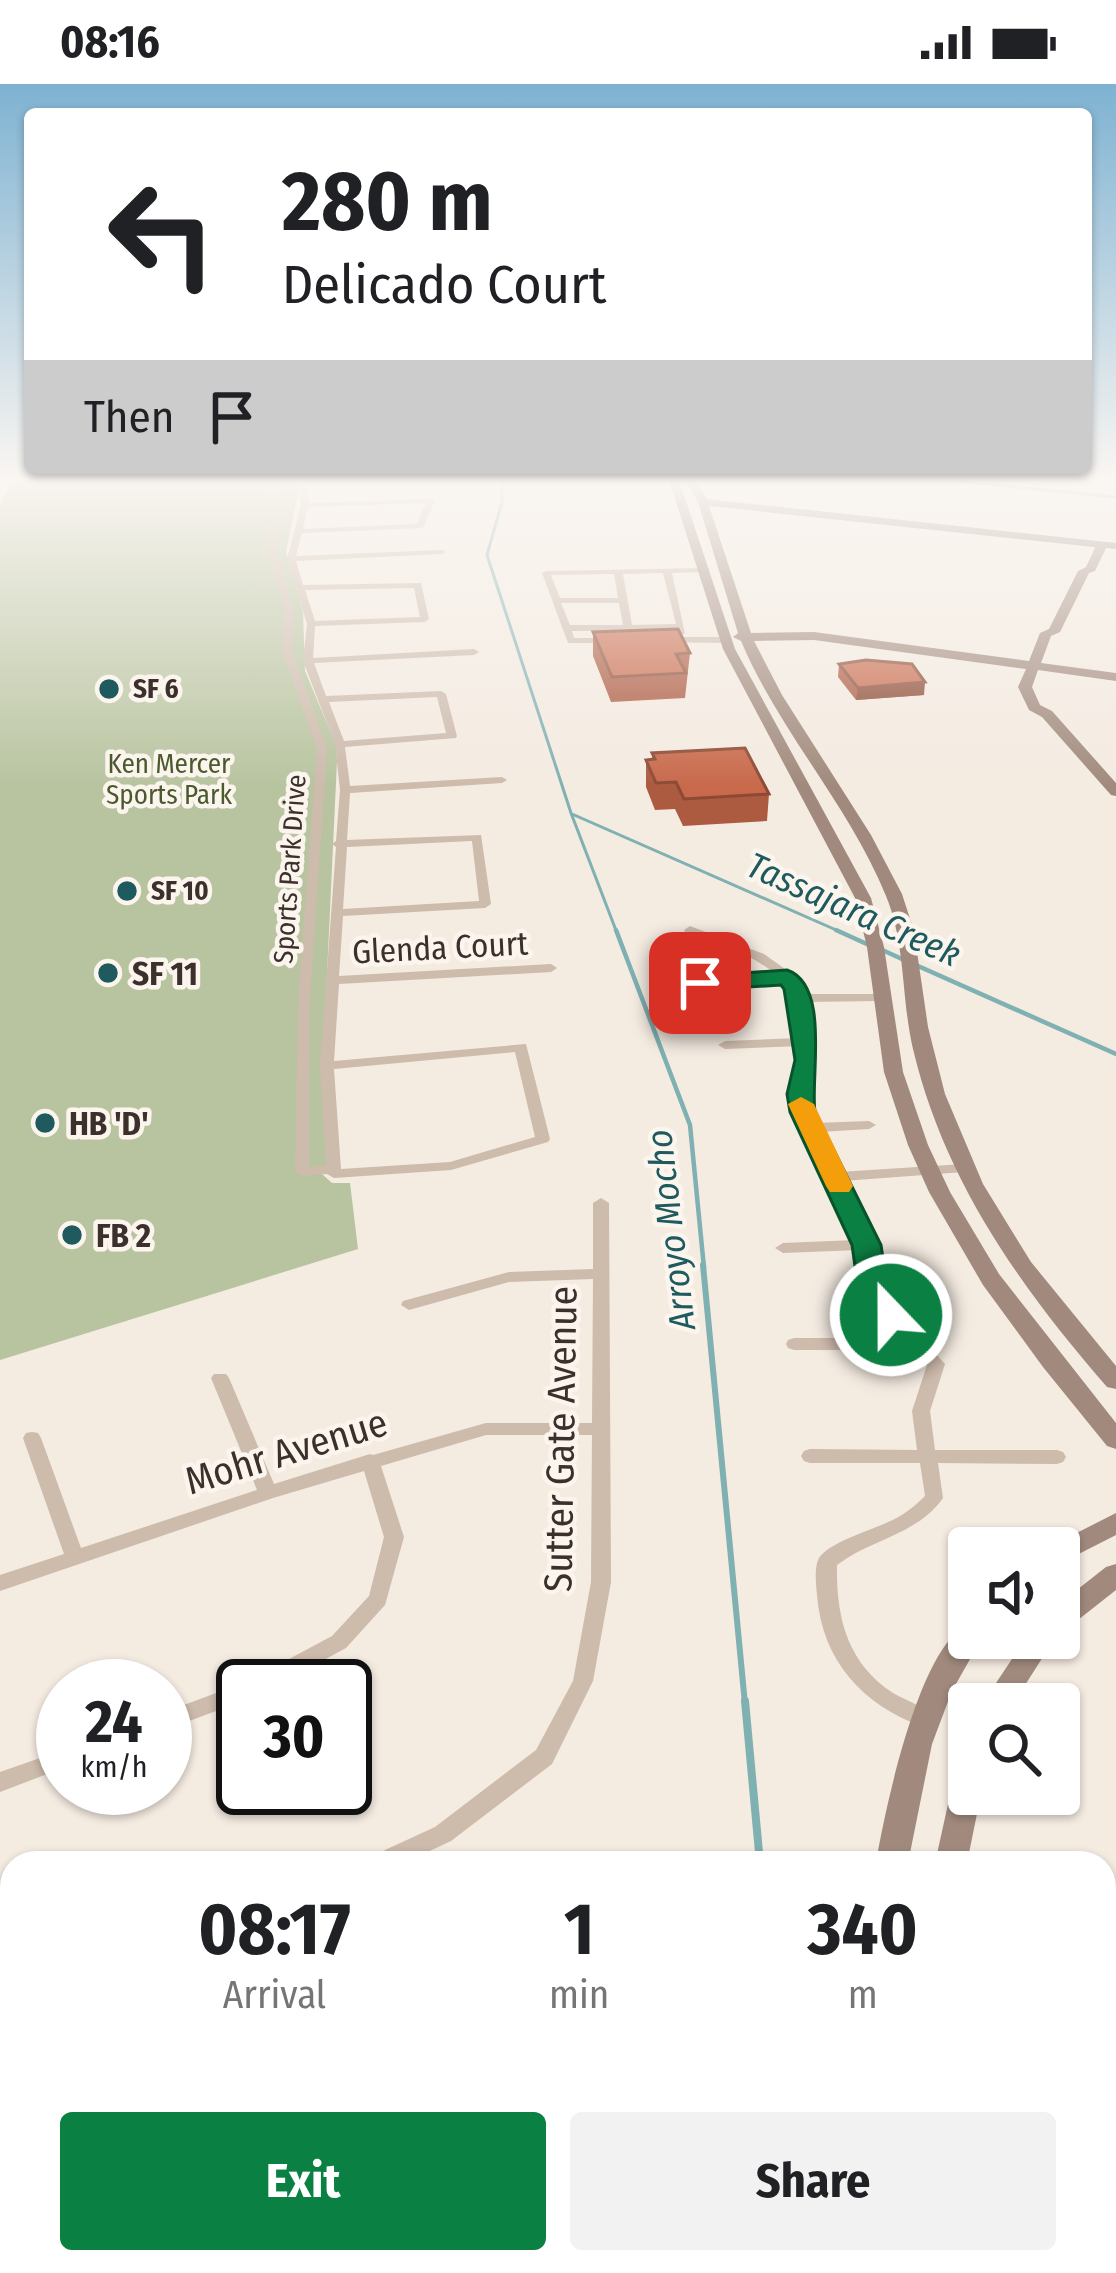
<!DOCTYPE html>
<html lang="en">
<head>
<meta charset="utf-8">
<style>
	body { margin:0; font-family:"Fira Sans Condensed",sans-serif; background:#f2f2f2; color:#202124; height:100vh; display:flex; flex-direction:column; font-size:45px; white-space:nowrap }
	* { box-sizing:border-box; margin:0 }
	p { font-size:39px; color:#757577 }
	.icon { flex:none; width:66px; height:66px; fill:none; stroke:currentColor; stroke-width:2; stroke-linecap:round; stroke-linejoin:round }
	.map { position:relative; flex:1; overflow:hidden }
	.sheet { position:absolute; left:0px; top:1767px; width:1116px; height:423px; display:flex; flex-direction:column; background:#fff; border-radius:36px 36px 0 0; box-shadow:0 3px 9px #0004 }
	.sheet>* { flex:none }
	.guide { position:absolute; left:24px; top:24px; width:1068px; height:366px; border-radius:12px; box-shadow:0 3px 9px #0004; background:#fff; color:#202124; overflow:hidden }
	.fabs { position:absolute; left:948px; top:1443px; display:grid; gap:24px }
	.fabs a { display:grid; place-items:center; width:132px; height:132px; border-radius:12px; background:#fff; box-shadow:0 3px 9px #0004; font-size:60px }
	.speed { position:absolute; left:36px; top:1575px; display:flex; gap:24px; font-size:60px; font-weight:700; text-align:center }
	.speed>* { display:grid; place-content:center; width:156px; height:156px; border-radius:50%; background:#fff; box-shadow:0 3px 9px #0004; line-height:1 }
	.speed small { font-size:30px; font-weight:400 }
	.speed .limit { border:6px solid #111; border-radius:18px; background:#fff; color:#111 }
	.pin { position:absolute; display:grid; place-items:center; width:102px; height:102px; color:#fff; margin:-51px; border-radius:24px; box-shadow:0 6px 18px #0006 }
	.me { position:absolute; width:132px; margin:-66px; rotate:338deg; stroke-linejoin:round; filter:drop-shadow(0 0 9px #0008) }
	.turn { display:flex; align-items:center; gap:42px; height:252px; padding:0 60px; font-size:54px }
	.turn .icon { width:156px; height:156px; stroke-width:2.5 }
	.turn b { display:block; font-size:84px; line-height:102px }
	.then { display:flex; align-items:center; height:114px; padding:0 60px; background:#0003; gap:24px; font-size:45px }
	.eta { display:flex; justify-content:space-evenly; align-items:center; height:204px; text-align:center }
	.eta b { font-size:72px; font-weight:700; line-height:84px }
	.primary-button { display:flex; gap:24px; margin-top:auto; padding:24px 60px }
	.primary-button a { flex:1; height:138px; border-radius:12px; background:#0b8043; color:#fff; font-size:48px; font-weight:700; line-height:138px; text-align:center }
	.primary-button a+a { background:#f2f2f2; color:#202124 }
	.status { display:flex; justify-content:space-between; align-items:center; height:84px; padding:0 60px; background:#fff; direction:ltr }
	.status svg { height:33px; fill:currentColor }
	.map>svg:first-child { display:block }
	.green { fill:#b8c4a0 }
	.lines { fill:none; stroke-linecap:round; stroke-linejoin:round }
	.stream-far3 { stroke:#7fb0b2; stroke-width:3 }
	.stream-far2 { stroke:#7fb0b2; stroke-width:4.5 }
	.stream-far1 { stroke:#7fb0b2; stroke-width:6 }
	.stream { stroke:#7fb0b2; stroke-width:8 }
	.street { fill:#cdbbac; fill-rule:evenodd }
	.secondary { fill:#a18a7d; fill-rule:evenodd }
	.wall { fill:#ac5a40 }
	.shaded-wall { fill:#8c4a34 }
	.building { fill:#c8694b; stroke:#8c4a34; stroke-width:3 }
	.route { fill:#0b8043; stroke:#07532c; stroke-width:3 }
	.slow { fill:#f59e0b }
	.poi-dot { fill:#1f5a5e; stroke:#fbf5ee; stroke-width:4.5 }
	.labels { text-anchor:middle; stroke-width:9; stroke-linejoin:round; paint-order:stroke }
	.far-poi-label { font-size:27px; font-weight:bold; fill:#3b302b; stroke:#fbf5ee; text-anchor:start }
	.far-park-label { font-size:27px; fill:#4a5a2e; stroke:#fbf5ee }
	.far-street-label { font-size:27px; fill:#3b302b; stroke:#fbf5ee }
	.street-label { font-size:33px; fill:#3b302b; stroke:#fbf5ee }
	.poi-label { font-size:33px; font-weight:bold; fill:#3b302b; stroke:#fbf5ee; text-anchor:start }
	.water-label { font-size:36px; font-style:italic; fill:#1f5a5e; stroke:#fbf5ee }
	.near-street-label { font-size:39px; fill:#3b302b; stroke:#fbf5ee }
</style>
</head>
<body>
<div class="status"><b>08:16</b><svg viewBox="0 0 49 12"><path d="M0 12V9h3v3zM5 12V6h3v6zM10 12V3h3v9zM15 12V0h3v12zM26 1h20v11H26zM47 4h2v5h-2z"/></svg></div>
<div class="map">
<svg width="1116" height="2189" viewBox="0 0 1116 2189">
	<rect width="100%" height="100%" fill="#f4ebe1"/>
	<path class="green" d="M11,396H294L299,405L286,468L303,528L305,587L336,661L337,677L325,933L327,1080L322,1090L332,1099H350L358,1165L0,1276V422Z"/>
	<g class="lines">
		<path class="stream-far3" d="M502,396V418L487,471L571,729L617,849
			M947,396L1116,413
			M572,730L843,849"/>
		<path class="stream-far2" d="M616,846L690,1041L704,1184
			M836,846L869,861
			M880,865L902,875
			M918,882L1116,970"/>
		<path class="stream-far1" d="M703,1181L745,1620"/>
		<path class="stream" d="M745,1617L760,1779
			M798,2178L799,2189"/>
		<path class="street" d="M260,396H267L278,406L275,460L293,525L292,566L327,665L310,915L309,1083L326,1081L320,982L336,763L332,760L336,757L340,706L335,660L303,577L307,540L287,475L301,421L300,396H368L308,401L309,419L431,415L435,417L423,444L302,449L296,472L442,466L446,468L442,470L296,477L303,501L421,499L429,535L425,538L315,542L313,574L474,565L479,568L474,571L314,579L326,612L441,607L446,610L457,652L456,654L345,663L350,702L502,693L507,696L502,699L350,709L347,756L481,751L491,820L485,824L343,832L339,892L551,880L557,884L551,888L339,900L334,977L526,960L550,1055L548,1058L451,1086L334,1094L327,1090L302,1092L295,1088L298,915L317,665L282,566L285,525L267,460L270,407ZM426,419L417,440L303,445L308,423ZM414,504L420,533L315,537L305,506ZM437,613L446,649L344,657L329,618ZM472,757L479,817L343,825L347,763ZM515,968L535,1053L450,1078L341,1085L334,985Z
			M706,484H709V488L672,489L685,550H679L677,546L572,547L574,554H612L613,556L609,559H568L542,489L546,487ZM663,489L676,540L632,541L623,490ZM614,490L618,514H560L551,491ZM561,519H619L623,541H570Z
			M663,553H726L730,556L726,559L660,558L659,556Z
			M690,842L764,870L792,890L801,910H886L887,913L886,916L881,917L805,918C810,935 813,951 814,969C815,994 804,1015 816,1039L869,1037L876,1041L869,1045L820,1048L839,1088L964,1080L971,1084L964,1088L843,1097L874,1161L882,1210L945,1280L930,1327L935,1366H1057L1063,1368L1066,1373L1063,1378L1057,1380L938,1379L943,1414C917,1451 871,1455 837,1481C836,1533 847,1579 893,1609C907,1617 924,1622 934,1634L930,1640L923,1643C863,1621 822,1577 817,1511C816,1501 814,1483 819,1474C830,1458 869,1447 886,1439C901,1433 913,1424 925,1412L920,1379H810L804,1377L801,1372L804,1367L810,1365L917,1366L912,1327L927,1281L906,1257L870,1266H794L788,1264L786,1260L788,1256L794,1254H870L898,1248L866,1211L859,1166L783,1169L775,1164L783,1159L856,1156L796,1028L800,962L725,965L718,961L725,957L799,954C797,933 792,915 781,897L694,902L693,899L694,896L699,895L775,890C749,868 717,859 686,849L684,846Z
			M601,1114L609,1119L611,1498L593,1597L552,1680L451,1757L404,1779H369L372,1772L435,1743L536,1666L573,1597L591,1498L592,1351H486L381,1382L404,1453L385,1521L346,1564L276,1602H243V1617L165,1646V1628L243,1599L247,1601L250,1596L332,1552L369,1512L384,1453L364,1387L273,1414L0,1507V1491L64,1470L23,1354L26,1349L32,1348L38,1349L41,1354L81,1464L257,1406L211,1294L214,1290H226L229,1294L274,1400L370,1370L373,1371L486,1339H592L593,1195L509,1198L409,1226L401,1221L403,1217L509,1188L593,1185V1119Z
			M63,1666V1684L0,1708V1688Z
			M12,1930V1954L0,1959V1935Z
			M1104,1990H1116V2016H1104Z
			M189,2178H217L220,2189H192Z"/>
		<path class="secondary" d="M669,396H679L735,565L871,814L884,863L903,988L928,1061L950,1108L999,1190L1116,1339V1365L1107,1362L1043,1283L983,1201L929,1108L908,1061L884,988L867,863L855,814L723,565Z
			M686,396H696L707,415L1116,459V465L1106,464L1095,487L1089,489L1060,548L1051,552L1041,579L1116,589V597L1038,586L1032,603L1040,621L1052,627L1116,699V712L1111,711L1042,633L1029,626L1018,603L1026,585L814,556L754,557L782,611L871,751L902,810L914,847L928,943L945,1010L983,1100L1031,1178L1116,1282V1305L1107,1303C1020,1203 944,1096 913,965C901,914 906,860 886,812C849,721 779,647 741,557L733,553L738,549L698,418ZM709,422L1094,463L1095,464L1086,483L1078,487L1049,545L1040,549L1029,577L814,548L751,549Z
			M1116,1429V1451L1059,1480V1464L1049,1463Z
			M1116,1480V1506L1069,1543L1059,1546V1520L1106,1483Z
			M969,1541V1554H982L952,1607L932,1660L908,1779H876C884,1730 920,1557 969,1541Z
			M1026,1554H1055L1013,1620H982Z
			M969,1680V1710H981L967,1779H935L954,1693L958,1684Z
			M926,2178H964L966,2189H928Z
			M983,2178H1021L1023,2189H985Z"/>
	</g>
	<path class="wall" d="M593,548L690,569L685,614L611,618L593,572Z
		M839,580L924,611L856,616L838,593Z
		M652,669L769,710L767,737L683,742L675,725L655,726L646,703V676H652Z"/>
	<path class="shaded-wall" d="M925,598L924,611L856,616L858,604Z"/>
	<path class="building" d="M678,545L690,569L676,570L686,589L612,593L593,548Z
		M866,576L912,580L925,598L858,604L839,580Z
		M745,664L769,710L684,715L676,698L656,699L646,676L655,675L652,669Z"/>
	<linearGradient id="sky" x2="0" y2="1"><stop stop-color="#7eb2d2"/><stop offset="0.56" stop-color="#faf6f2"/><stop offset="1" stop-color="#faf6f2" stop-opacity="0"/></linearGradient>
	<rect width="1116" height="703" fill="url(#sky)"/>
	<path class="route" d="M787,886C831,901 810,994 815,1028L881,1161L888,1208L906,1231L902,1238H881L859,1211L852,1161L790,1028L787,1010L795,976L784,905L781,901L700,906L688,899L700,892Z"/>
	<path class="slow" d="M801,1013L814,1020L853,1102L849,1108H830L826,1102L788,1020Z"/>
	<g class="poi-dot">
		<circle cx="109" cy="605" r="12"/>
		<circle cx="127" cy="807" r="12"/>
		<circle cx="108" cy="889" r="12"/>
		<circle cx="45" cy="1039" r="12"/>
		<circle cx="72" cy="1151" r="12"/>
	</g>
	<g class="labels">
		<g class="far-poi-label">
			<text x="133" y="614">SF 6</text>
			<text x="151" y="816">SF 10</text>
		</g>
		<g class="far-park-label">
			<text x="169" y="689">Ken Mercer<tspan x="169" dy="31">Sports Park</tspan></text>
		</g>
		<g class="far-street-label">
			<text transform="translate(290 785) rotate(-86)" y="9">Sports Park Drive</text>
		</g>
		<g class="street-label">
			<text transform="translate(440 863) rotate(-3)" y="12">Glenda Court</text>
		</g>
		<g class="poi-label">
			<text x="132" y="901">SF 11</text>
			<text x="69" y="1051">HB 'D'</text>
			<text x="96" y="1163">FB 2</text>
		</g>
		<g class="water-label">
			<text transform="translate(854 825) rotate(24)" y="13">Tassajara Creek</text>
			<text transform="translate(670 1146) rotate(-97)" y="13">Arroyo Mocho</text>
		</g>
		<g class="near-street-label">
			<text transform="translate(560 1355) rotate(-89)" y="14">Sutter Gate Avenue</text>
			<text transform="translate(286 1367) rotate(-17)" y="14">Mohr Avenue</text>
		</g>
	</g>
</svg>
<div class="fabs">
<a><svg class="icon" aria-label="sound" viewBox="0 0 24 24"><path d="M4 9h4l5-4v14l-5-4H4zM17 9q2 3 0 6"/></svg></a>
<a><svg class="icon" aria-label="search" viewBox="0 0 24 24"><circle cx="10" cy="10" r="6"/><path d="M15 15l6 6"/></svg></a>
</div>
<div class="speed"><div>24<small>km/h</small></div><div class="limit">30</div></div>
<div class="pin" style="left:700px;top:899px;background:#d93025"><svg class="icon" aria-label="arrive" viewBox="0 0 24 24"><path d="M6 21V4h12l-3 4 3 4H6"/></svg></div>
<svg class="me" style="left:891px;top:1231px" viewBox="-20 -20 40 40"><circle r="17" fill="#0b8043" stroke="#fff" stroke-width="3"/><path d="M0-11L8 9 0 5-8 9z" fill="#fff"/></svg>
<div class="guide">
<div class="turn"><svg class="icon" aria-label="left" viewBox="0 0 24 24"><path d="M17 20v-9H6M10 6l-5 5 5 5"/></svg><div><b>280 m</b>Delicado Court</div></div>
<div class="then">Then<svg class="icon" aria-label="arrive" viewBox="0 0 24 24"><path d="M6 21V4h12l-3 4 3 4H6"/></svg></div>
</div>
<section class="sheet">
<div class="eta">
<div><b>08:17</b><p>Arrival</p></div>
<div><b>1</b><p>min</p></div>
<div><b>340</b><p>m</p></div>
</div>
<div class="primary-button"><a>Exit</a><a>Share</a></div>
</section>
</div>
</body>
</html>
